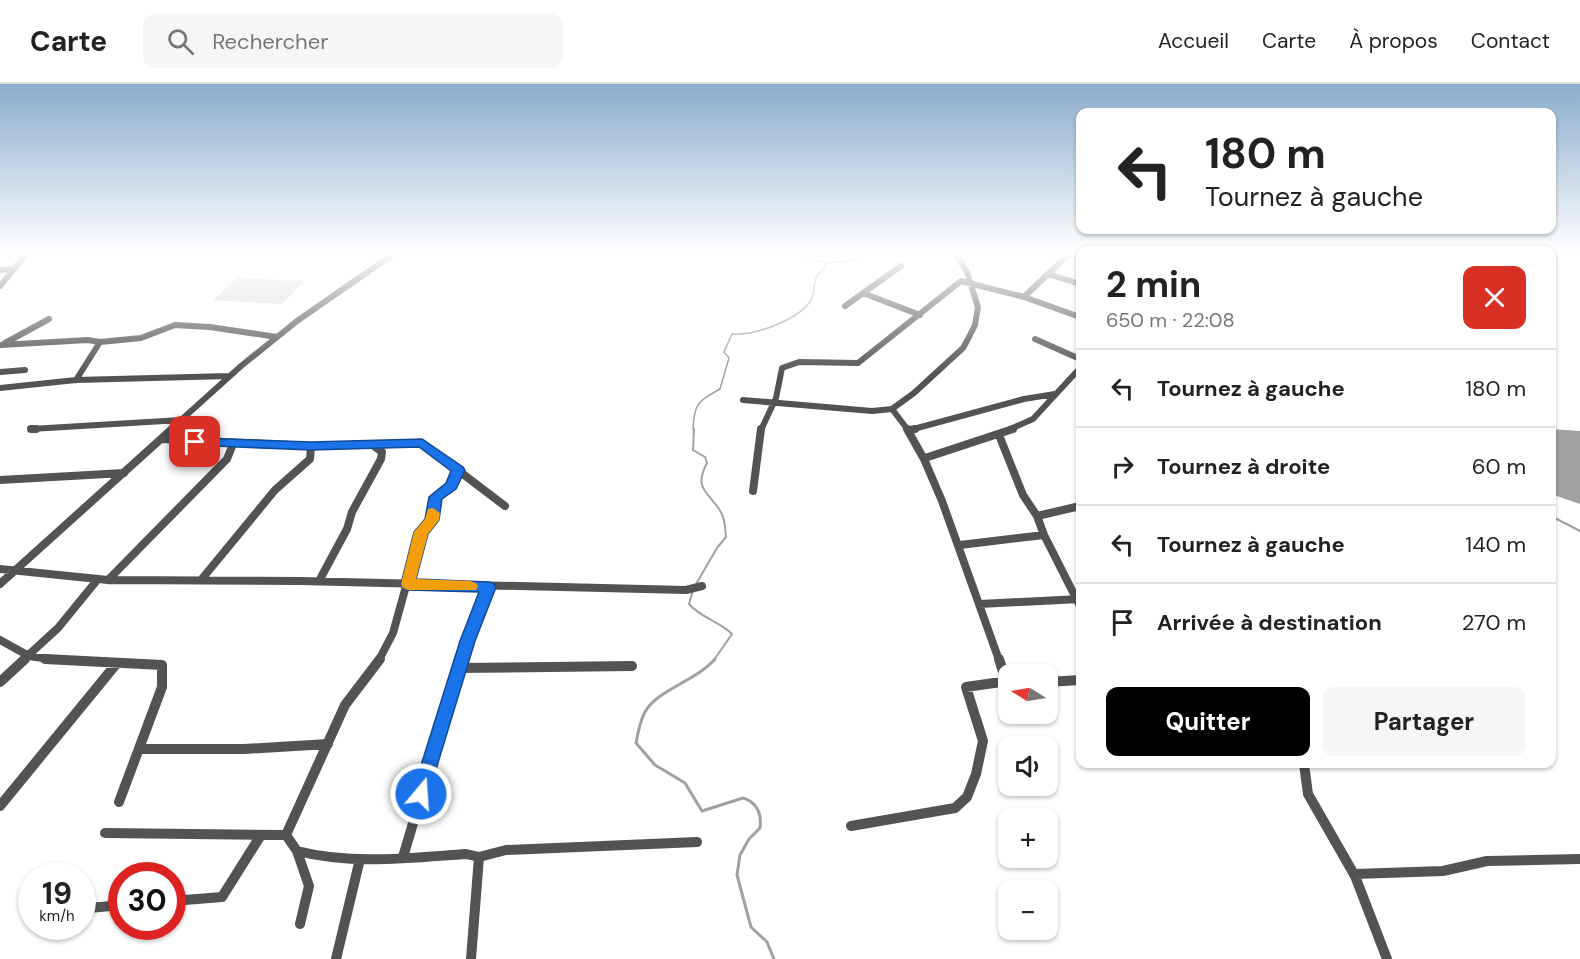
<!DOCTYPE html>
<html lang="fr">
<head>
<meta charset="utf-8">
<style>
	body { margin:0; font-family:"DM Sans",sans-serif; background:#f6f6f6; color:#222; height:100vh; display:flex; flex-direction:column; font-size:22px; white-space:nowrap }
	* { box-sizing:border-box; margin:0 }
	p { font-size:20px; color:#767676 }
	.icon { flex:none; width:33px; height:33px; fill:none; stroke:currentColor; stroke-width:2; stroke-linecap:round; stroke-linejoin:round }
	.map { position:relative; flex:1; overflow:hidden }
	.side { position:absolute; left:1076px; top:162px; width:480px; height:522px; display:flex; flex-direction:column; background:#fff; border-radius:12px; box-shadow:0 2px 4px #0004 }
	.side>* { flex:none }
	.top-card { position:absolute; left:1076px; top:24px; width:480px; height:126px; border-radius:12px; box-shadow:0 2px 4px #0004; background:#fff; color:#222; overflow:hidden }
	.needle { width:39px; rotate:281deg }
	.buttons { position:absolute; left:998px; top:580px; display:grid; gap:12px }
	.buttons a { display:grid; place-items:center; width:60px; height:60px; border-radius:12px; background:#fff; box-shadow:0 2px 4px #0004; font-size:30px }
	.speed { position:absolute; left:18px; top:778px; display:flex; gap:12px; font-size:30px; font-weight:700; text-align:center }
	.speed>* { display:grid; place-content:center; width:78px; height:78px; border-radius:50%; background:#fff; box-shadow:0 2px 4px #0004; line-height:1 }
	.speed small { font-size:15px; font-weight:400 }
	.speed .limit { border:9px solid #d22; background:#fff; color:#111 }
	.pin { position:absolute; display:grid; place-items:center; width:51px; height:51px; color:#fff; margin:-26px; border-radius:12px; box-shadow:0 3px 9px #0006 }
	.me { position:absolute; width:66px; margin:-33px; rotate:18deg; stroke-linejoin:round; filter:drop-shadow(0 0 4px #0008) }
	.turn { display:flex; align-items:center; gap:21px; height:126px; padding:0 30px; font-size:27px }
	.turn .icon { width:78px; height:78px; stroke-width:2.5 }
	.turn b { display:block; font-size:42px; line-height:51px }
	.round { display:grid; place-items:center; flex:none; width:63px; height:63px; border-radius:12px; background:#f6f6f6 }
	.headline { display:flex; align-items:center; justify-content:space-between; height:102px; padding:0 30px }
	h1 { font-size:36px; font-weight:700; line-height:45px }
	.button { display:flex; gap:12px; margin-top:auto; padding:12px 30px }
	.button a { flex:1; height:69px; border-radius:12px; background:#000; color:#fff; font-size:24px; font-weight:700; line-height:69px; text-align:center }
	.button a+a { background:#f6f6f6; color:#222 }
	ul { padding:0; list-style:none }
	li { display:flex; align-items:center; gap:18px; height:78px; padding:0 30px; border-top:2px solid #e0e0e0 }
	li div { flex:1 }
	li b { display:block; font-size:22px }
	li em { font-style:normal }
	header { display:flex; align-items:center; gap:36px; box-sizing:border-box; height:84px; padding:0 30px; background:#fff; border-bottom:2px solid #e0e0e0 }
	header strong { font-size:28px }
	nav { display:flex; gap:33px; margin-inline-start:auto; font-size:21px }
	.search { width:420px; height:54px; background:#f6f6f6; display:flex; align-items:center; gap:15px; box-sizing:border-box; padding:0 21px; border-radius:12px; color:#767676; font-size:22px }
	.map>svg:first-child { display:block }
	.green { fill:#dadada }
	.water { fill:#a1a1a1 }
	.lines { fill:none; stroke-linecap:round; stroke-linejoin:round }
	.stream-far2 { stroke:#a1a1a1; stroke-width:1.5 }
	.stream-far1 { stroke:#a1a1a1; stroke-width:2 }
	.stream { stroke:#a1a1a1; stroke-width:3 }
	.minor-far2 { stroke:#535353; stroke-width:6 }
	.minor-far1 { stroke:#535353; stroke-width:8 }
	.minor { stroke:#535353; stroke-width:10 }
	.route { fill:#1a73e8; stroke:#114b97; stroke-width:1.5 }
	.slow { fill:#f59e0b }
</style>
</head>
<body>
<header>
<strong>Carte</strong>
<div class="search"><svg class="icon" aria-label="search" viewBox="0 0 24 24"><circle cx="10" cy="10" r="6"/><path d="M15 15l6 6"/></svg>Rechercher</div>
<nav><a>Accueil</a><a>Carte</a><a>À propos</a><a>Contact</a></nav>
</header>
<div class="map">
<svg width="1580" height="875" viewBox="0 0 1580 875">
	<rect width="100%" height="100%" fill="#fff"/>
	<path class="green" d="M237,194L304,197L282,220L213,216Z"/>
	<path class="water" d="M1551,345L1580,347V420L1551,410Z"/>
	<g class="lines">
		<path class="stream-far2" d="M877,169H891
			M919,169H949
			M826,179L847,177L874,169
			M693,346C694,320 697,318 720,305L729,274L724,268L732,250C754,252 799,236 811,216C815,209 813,201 816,194C819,188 824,186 826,179L793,169"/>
		<path class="stream-far1" d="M694,345L693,366L705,373L707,379C694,404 706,406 719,425C725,433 725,443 726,453L717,464L696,500
			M1551,432L1580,447
			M693,506L689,520C701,534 719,537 732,550L714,576"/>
		<path class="stream" d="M715,575C696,597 657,606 645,628C640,637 638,648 636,659L655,681L685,699L702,727L743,714C757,718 762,730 760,744L749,755L740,771L737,791L751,843L767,858L774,875"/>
		<path class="minor-far2" d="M1076,169L1080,170
			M0,186L13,185
			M1048,190L1080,200
			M0,202L27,169
			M863,209L920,231
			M1024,213L1070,169
			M845,222L901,182
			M1035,255L1080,275
			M5,259L49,235
			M0,261L88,256L100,258L141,254L175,241L210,243L277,253
			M0,288L25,286
			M76,296L100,258
			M0,304L76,296L229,292
			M743,316L872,327L892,325L914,309L963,264L968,255L975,241L978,223L967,188L955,169
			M892,325L908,346
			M31,345L181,336
			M170,346L241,282L297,237L395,169
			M761,346L776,314L782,284L799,278L858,279L961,197L1024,213L1080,233
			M910,346L1024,315L1055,310
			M1008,346L1033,335L1080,284"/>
		<path class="minor-far1" d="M31,345H36
			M907,345L924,375L942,417L999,576
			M910,346L915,345
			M999,351L1023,411L1037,432L1044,451L1080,522
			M162,355L311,362L422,359L505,422
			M925,374L1013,345
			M0,396L124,389
			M753,407L761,345
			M1037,432L1080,422
			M960,461L1044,451
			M0,485L108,496L300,497L686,506L702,502
			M108,496L227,375L233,360
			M201,496L275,406L310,375L311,362
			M319,497L347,445L352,428L381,375L382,368L373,361
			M0,500L172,345
			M980,520L1080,515
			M0,556L29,572L57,576
			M23,576L58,544L98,495
			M379,576L393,549L421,448L432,436L436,413L452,402L458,386
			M461,576L488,503"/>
		<path class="minor" d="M45,575L162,581V603L119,718
			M999,575L1006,597
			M459,584L632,582
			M0,598L25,575
			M1047,598L1080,596
			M139,665H244L328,660
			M1304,680L1308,710L1355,792L1387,875
			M0,722L117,579
			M851,742L955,724L967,713L976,690L983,657L966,603L1008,597
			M105,749L286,751
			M286,751L345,621L380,575
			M286,751L297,767L309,802L300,840
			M297,767C353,781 409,774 466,770L479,773L506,766L697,758
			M403,773L462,575
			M1355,790L1443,787L1487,777L1580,775
			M172,817L222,813L261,751
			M89,824L122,821
			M336,875L360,775
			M471,875L479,773"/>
	</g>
	<linearGradient id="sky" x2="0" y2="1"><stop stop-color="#8baccc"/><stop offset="0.58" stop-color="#fff"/><stop offset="1" stop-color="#fff" stop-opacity="0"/></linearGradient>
	<rect width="1580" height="291" fill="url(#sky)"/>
	<path class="route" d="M195,354L311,358L422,355L463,383L465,386L456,405L442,415L439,436L428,450L416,495L488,498L493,499L496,503L475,557L427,715L421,718L415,715L412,710L460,557L479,508L408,506L403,504L401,500L414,448L425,435L429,413L446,399L451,387L419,363L311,366L191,361L189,358L191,356Z"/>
	<path class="slow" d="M433,424L440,429L439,436L428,450L416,495L470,497L476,499L478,502L476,506H408L403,504L401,500L414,448L425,435L428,425Z"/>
</svg>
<div class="buttons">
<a><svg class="needle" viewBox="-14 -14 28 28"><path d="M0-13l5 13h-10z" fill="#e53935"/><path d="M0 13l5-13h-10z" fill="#767676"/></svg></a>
<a><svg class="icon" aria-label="sound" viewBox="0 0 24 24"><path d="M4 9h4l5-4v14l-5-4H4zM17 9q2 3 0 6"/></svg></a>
<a>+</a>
<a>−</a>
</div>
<div class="speed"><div>19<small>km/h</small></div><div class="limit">30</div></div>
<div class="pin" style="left:195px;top:358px;background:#d93025"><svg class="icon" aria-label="arrive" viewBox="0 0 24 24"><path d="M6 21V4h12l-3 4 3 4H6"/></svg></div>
<svg class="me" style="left:421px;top:710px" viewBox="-20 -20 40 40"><circle r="17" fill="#1a73e8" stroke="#fff" stroke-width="3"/><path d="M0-11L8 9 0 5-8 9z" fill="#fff"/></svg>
<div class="top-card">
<div class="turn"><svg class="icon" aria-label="left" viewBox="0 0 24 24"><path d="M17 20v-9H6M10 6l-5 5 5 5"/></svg><div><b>180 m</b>Tournez à gauche</div></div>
</div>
<section class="side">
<div class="headline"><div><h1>2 min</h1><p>650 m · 22:08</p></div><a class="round" style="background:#d93025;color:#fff"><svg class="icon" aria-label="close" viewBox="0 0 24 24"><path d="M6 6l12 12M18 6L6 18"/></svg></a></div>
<ul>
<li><svg class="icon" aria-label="left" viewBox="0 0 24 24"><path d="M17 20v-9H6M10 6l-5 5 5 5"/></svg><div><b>Tournez à gauche</b></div><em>180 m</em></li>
<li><svg class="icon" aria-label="right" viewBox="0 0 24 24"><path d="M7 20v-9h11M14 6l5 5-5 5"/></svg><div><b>Tournez à droite</b></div><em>60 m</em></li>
<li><svg class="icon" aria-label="left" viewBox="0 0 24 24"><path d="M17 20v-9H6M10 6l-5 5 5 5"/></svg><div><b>Tournez à gauche</b></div><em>140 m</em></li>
<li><svg class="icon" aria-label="arrive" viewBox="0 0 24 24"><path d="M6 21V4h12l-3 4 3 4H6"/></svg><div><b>Arrivée à destination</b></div><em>270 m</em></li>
</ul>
<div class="button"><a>Quitter</a><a>Partager</a></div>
</section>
</div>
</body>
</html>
